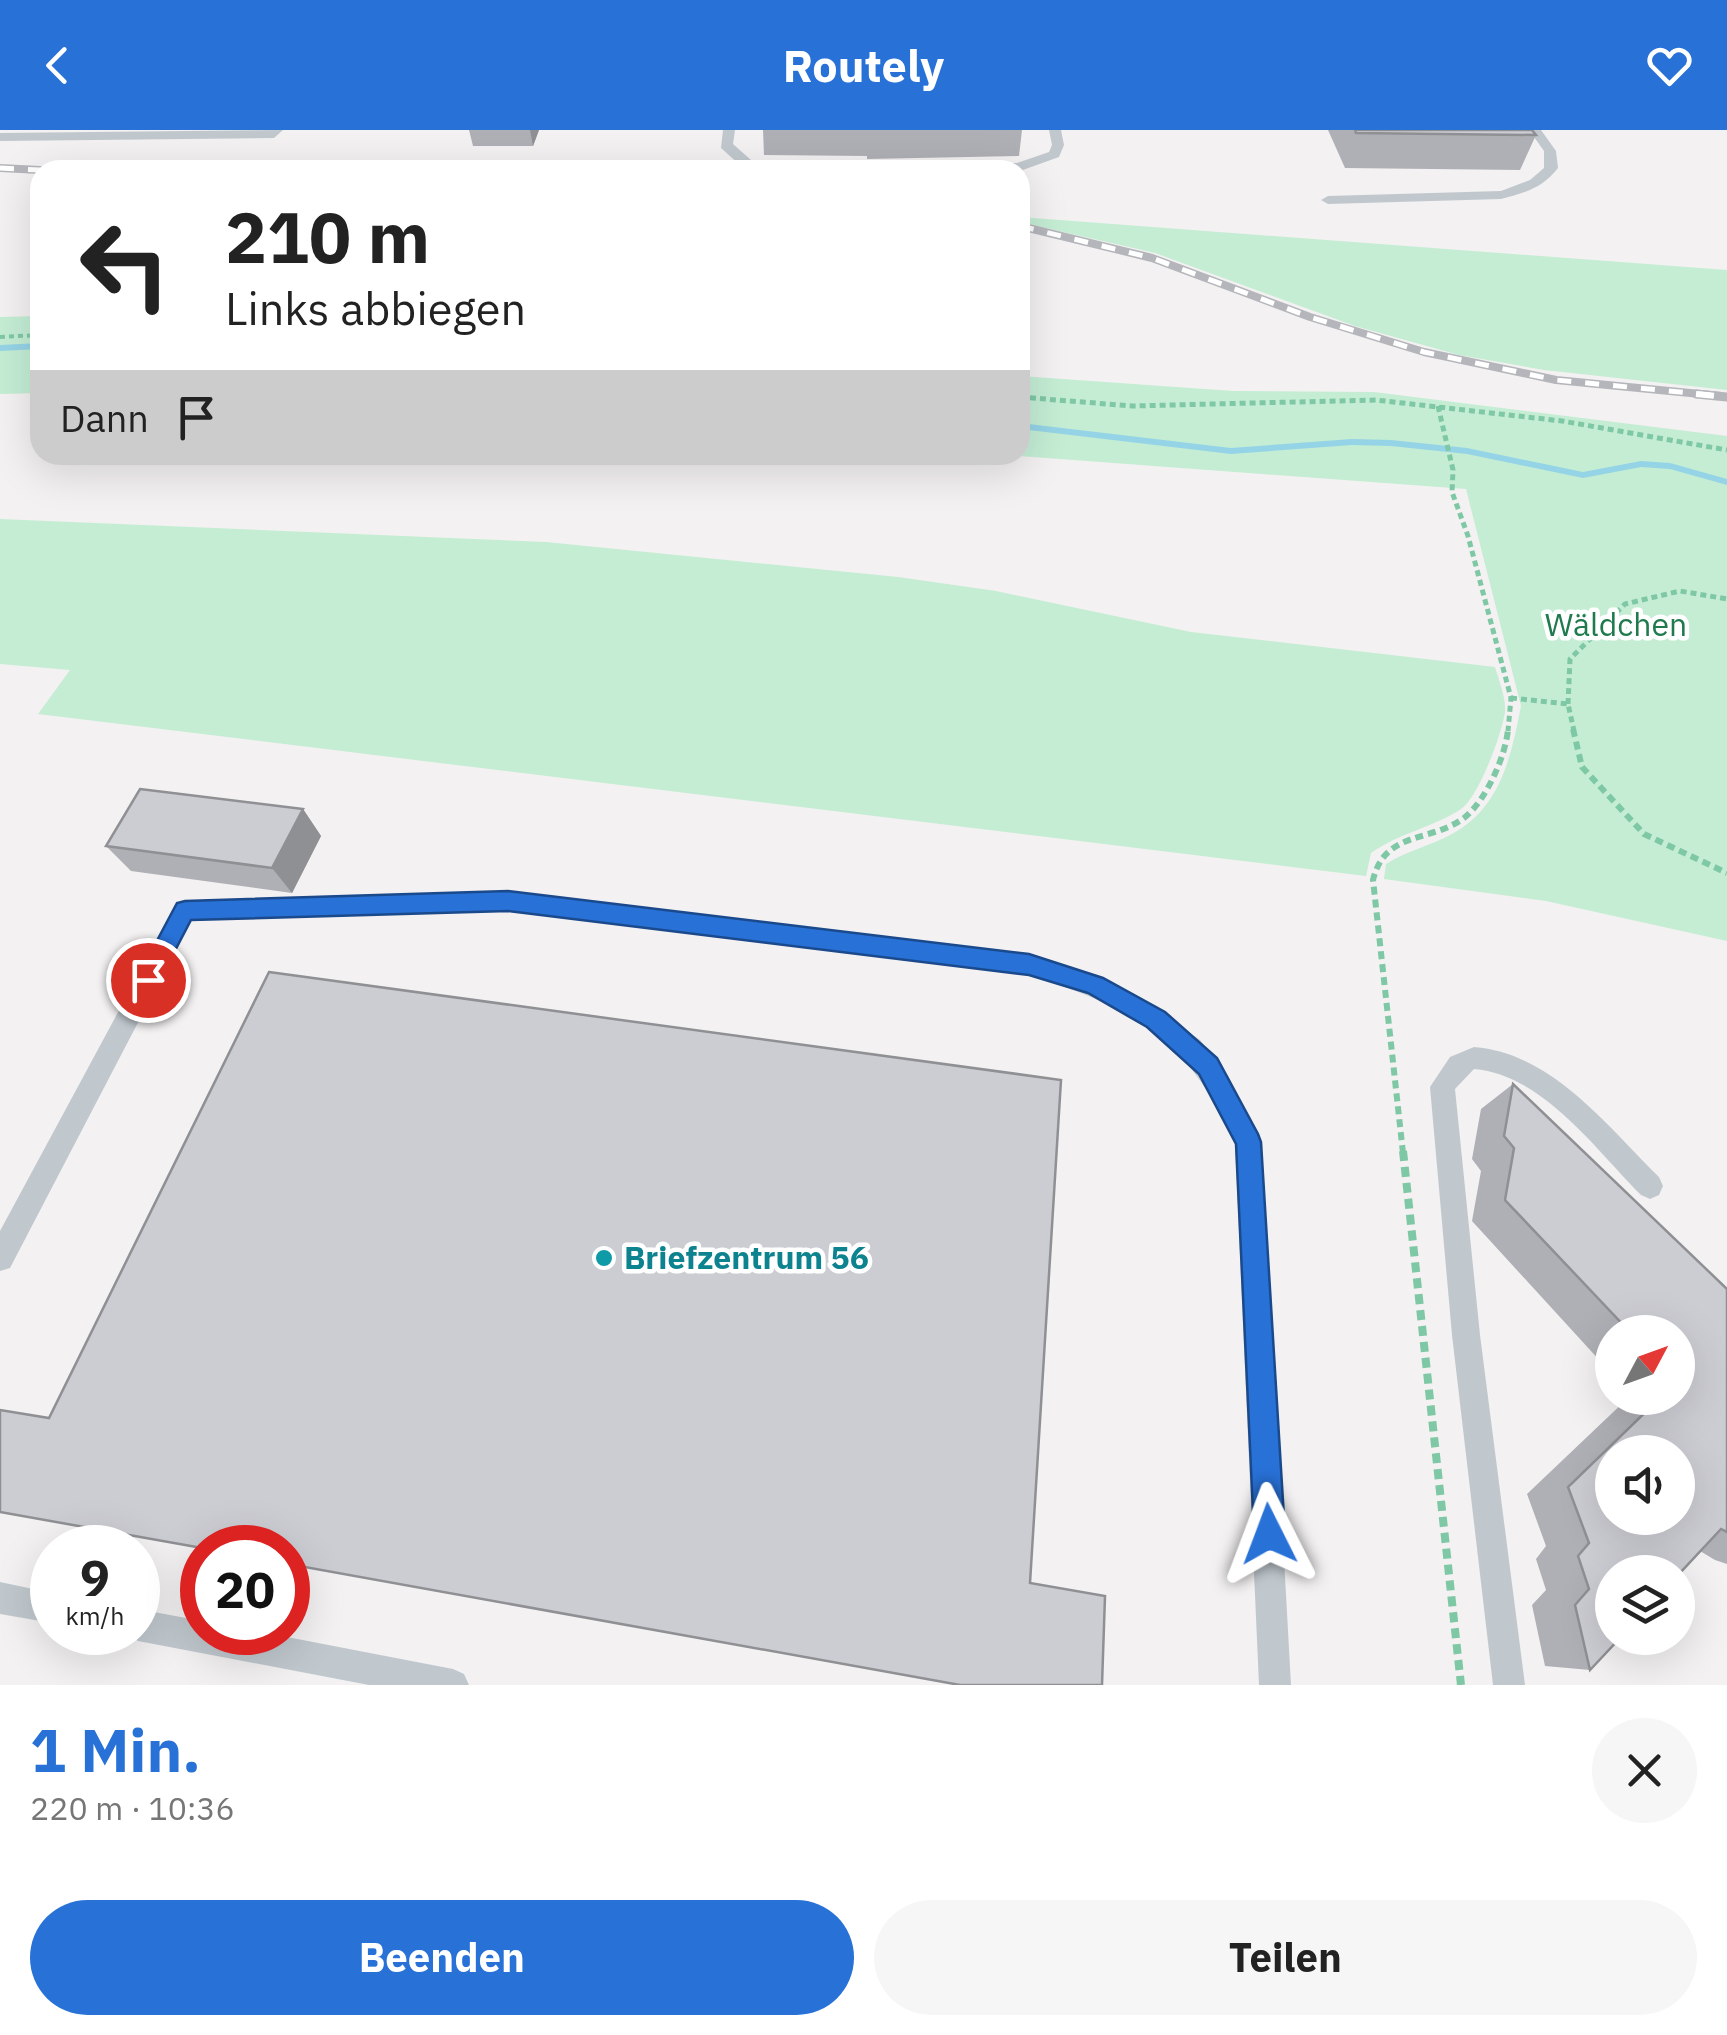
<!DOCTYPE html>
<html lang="de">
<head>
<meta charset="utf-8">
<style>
	body { margin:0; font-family:"IBM Plex Sans",sans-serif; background:#f6f6f6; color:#222; height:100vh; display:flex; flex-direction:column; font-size:38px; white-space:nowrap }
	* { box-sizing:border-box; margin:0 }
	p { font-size:32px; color:#767676 }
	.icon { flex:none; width:55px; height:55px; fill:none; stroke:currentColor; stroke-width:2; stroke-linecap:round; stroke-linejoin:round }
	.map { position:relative; height:1555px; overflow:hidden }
	.panel { display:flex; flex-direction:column; background:#fff; flex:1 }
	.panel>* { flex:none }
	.banner { position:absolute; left:30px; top:30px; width:1000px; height:305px; border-radius:30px; box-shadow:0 10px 40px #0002; background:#fff; color:#222; overflow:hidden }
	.needle { width:65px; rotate:49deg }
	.buttons { position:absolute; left:1595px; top:1185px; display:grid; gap:20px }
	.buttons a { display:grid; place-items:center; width:100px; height:100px; border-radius:50%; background:#fff; box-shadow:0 10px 40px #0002; font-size:50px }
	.speed { position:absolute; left:30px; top:1395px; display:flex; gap:20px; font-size:50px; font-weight:700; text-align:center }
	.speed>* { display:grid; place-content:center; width:130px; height:130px; border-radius:50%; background:#fff; box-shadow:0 10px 40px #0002; line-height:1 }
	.speed small { font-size:25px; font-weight:400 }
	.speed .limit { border:15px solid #d22; background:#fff; color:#111 }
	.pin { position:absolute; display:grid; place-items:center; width:85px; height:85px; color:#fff; margin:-42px; border:5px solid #fff; border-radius:50%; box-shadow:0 2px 10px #0007 }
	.me { position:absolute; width:110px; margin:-55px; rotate:357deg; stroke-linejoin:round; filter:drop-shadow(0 0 8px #0008) }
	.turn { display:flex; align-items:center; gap:35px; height:210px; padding:0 30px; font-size:45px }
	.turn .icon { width:130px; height:130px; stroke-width:2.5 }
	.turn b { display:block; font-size:70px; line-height:85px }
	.then { display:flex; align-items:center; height:95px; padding:0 30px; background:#0003; gap:20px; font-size:38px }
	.round { display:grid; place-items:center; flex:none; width:105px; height:105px; border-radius:52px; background:#f6f6f6 }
	.overview { display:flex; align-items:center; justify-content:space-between; height:170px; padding:0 30px }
	h1 { font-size:60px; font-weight:700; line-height:75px; color:#2871d7 }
	.primary-button { display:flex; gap:20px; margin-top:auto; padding:20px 30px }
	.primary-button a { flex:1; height:115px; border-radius:60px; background:#2871d7; color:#fff; font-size:40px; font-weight:700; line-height:115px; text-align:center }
	.primary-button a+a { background:#f6f6f6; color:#222 }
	header { display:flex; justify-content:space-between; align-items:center; height:130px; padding:0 30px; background:#2871d7; color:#fff; font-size:45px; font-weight:700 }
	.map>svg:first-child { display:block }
	.green { fill:#c4edd4 }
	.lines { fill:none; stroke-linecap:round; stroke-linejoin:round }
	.stream { fill:#95d4e6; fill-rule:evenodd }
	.path-far3 { stroke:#7fc8a5; stroke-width:4; stroke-dasharray:5 4; stroke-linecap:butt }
	.path-far2 { stroke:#7fc8a5; stroke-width:5; stroke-dasharray:6 4; stroke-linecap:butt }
	.path-far1 { stroke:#7fc8a5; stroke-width:6; stroke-dasharray:8 5; stroke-linecap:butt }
	.path { stroke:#7fc8a5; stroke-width:8; stroke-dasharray:10 6; stroke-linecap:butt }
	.lane { fill:#c0c8ce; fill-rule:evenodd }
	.rail-far1-casing { stroke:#b4b6bb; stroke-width:8 }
	.rail-casing { stroke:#b4b6bb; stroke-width:9 }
	.rail-far1 { stroke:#fff; stroke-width:5; stroke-dasharray:14; stroke-linecap:butt }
	.rail { stroke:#fff; stroke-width:6; stroke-dasharray:18; stroke-linecap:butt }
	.wall { fill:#afb0b5 }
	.shaded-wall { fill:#8f9094 }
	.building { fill:#cccdd3; stroke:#8f9094; stroke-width:2.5; fill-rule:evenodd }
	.route { fill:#2871d7; stroke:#1a498c; stroke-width:2.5 }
	.culture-dot { fill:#0f9aa8; stroke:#fff; stroke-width:4 }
	.labels { text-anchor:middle; stroke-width:9; stroke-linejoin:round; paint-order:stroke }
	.park-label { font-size:32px; fill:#1f7a4e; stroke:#fff }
	.culture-label { font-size:32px; font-weight:bold; fill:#0d838f; stroke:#fff; text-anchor:start }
</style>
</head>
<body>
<header><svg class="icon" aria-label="back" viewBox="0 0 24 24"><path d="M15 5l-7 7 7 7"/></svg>Routely<svg class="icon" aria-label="heart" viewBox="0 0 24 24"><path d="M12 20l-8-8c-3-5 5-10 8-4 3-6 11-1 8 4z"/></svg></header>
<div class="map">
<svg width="1727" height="1555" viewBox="0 0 1727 1555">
	<rect width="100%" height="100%" fill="#f3f1f1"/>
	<path class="green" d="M1020,87L1727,140V260L1544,240L1459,225L1355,196L1155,123L1020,92Z
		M40,186V263L0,264V187Z
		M1020,246L1233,261L1374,262L1727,306V811L1546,771L1384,749L1386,734C1406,721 1430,716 1452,704C1500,678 1511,628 1521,576L1466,359L1007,325H1020Z
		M0,389L546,412L898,447L996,461L1191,502L1495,537C1499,551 1506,567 1505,582C1502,604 1478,668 1461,679C1432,698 1399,703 1371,723L1366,746L38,584L70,540L0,534Z"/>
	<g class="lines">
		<path class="stream" d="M40,213V219L0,221V215Z
			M1020,293L1231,318L1352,309L1391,310L1467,318L1583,342L1641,331L1670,333L1727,349V355L1670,339L1641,337L1583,348L1467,324L1391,316L1352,315L1231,324L1020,299Z"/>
		<path class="path-far3" d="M0,207L40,205"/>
		<path class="path-far2" d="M1020,267L1132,276L1376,270L1562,291L1727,320
			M1438,276L1453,340L1452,362L1468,406L1511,568L1508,601
			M1511,568L1568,574L1574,601
			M1568,574L1570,529L1625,474L1680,461L1727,469"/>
		<path class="path-far1" d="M1573,599L1582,637L1644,704L1727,743
			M1403,1023L1373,750C1385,700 1430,713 1464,688C1486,671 1506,625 1508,599"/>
		<path class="path" d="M1403,1021L1461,1555"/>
		<path class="lane" d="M283,0L274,8L0,11V3Z
			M723,0H735L733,14L751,30L762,33H1017L1049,22L1052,15L1049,0H1061L1064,15L1059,27L1020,41L758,40L741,36L721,18Z
			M1529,0H1541L1556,21L1558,38C1543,58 1524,63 1501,69L1328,74L1321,70L1328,66L1501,61L1530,50L1544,38V21Z
			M508,762L1029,825L1053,832L1135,865L1200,910L1228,946L1261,1012L1291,1555H1259L1235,1013C1187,908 1137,879 1029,845L508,780L192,789L10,1138L0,1141V1101L177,773Z
			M1474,917C1552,923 1607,996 1659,1047L1663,1056L1659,1065L1650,1069L1641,1065C1595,1019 1543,945 1474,939L1455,959L1480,1205L1525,1555H1493L1452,1205L1430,957L1450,927Z
			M0,1452L52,1463V1493L0,1484Z
			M138,1479L202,1491V1502H261L453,1539L464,1544L469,1555H369L138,1511L125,1502H138Z"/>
		<g class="rail-far1-casing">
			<path id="rail-far1" d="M0,38L40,40
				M1020,96L1152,128L1310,187L1424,222L1556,250L1721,266"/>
		</g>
		<g class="rail-casing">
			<path id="rail" d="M1696,264L1727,267"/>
		</g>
		<use href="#rail-far1" class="rail-far1"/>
		<use href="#rail" class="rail"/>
	</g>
	<path class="wall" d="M469,0H539L533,16H473Z
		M763,0H1022L1019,26L867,29V26L764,25Z
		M1328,0H1532L1536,5L1520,40L1345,38Z
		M303,679L321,706L292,763L131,741L106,716Z
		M1513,954L1727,1159V1434L1715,1430L1700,1421L1590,1540L1545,1536L1532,1475L1546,1460L1536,1429L1546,1416L1527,1364L1628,1268H1678V1202H1612V1244L1472,1091L1481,1041L1472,1029L1481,979Z"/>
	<path class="shaded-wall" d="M530,0H539L533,16Z
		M303,679L321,706L292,763L272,738Z"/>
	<path class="building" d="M1355,0H1532L1536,5L1356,3Z
		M868,34H903V40H868Z
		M140,659L303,679L272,738L106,716Z
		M269,842L1061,950L1030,1453L1105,1466L1102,1555H960L288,1434V1418H202L0,1382V1280L49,1288Z
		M1513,954L1727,1159V1402L1721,1399L1678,1445V1442H1612V1508H1620L1590,1540L1575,1475L1589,1459L1578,1426L1589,1413L1568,1357L1660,1268H1678V1202H1630L1505,1070L1514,1018L1504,1006ZM1612,1322H1678V1388H1612Z"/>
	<path class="route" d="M508,761L1029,824L1103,848L1165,882L1217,928L1258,1004L1261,1012L1285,1404L1280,1415L1269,1420L1258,1415L1254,1404L1236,1014L1199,944L1147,897L1088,863L1029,845L508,781L191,790L156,857L148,860L139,857L136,850L177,773L185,771Z"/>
	<circle class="culture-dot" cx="604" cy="1128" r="10"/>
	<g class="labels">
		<g class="park-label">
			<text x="1616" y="506">Wäldchen</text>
		</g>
		<g class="culture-label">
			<text x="624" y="1139">Briefzentrum 56</text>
		</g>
	</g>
</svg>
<div class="buttons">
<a><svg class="needle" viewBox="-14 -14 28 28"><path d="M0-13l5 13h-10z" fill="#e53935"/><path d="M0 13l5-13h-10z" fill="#767676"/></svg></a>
<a><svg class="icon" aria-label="sound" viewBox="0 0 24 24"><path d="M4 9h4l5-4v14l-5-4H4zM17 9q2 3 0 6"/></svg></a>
<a><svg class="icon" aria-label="layers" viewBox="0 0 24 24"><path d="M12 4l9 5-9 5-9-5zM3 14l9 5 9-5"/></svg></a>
</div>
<div class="speed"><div>9<small>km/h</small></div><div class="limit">20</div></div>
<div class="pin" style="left:148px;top:850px;background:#d93025"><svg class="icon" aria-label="arrive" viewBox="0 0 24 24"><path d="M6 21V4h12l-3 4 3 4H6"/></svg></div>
<svg class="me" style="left:1269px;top:1404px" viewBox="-20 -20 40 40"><path d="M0-17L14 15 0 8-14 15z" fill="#2871d7" stroke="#fff" stroke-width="4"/></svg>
<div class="banner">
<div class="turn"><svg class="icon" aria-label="left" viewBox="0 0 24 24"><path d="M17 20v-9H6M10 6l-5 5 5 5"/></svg><div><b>210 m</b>Links abbiegen</div></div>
<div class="then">Dann<svg class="icon" aria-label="arrive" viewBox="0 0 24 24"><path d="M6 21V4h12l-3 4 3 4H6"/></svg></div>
</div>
</div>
<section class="panel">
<div class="overview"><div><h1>1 Min.</h1><p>220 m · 10:36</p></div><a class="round"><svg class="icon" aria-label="close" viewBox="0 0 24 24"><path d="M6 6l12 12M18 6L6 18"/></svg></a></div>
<div class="primary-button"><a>Beenden</a><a>Teilen</a></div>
</section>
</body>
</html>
